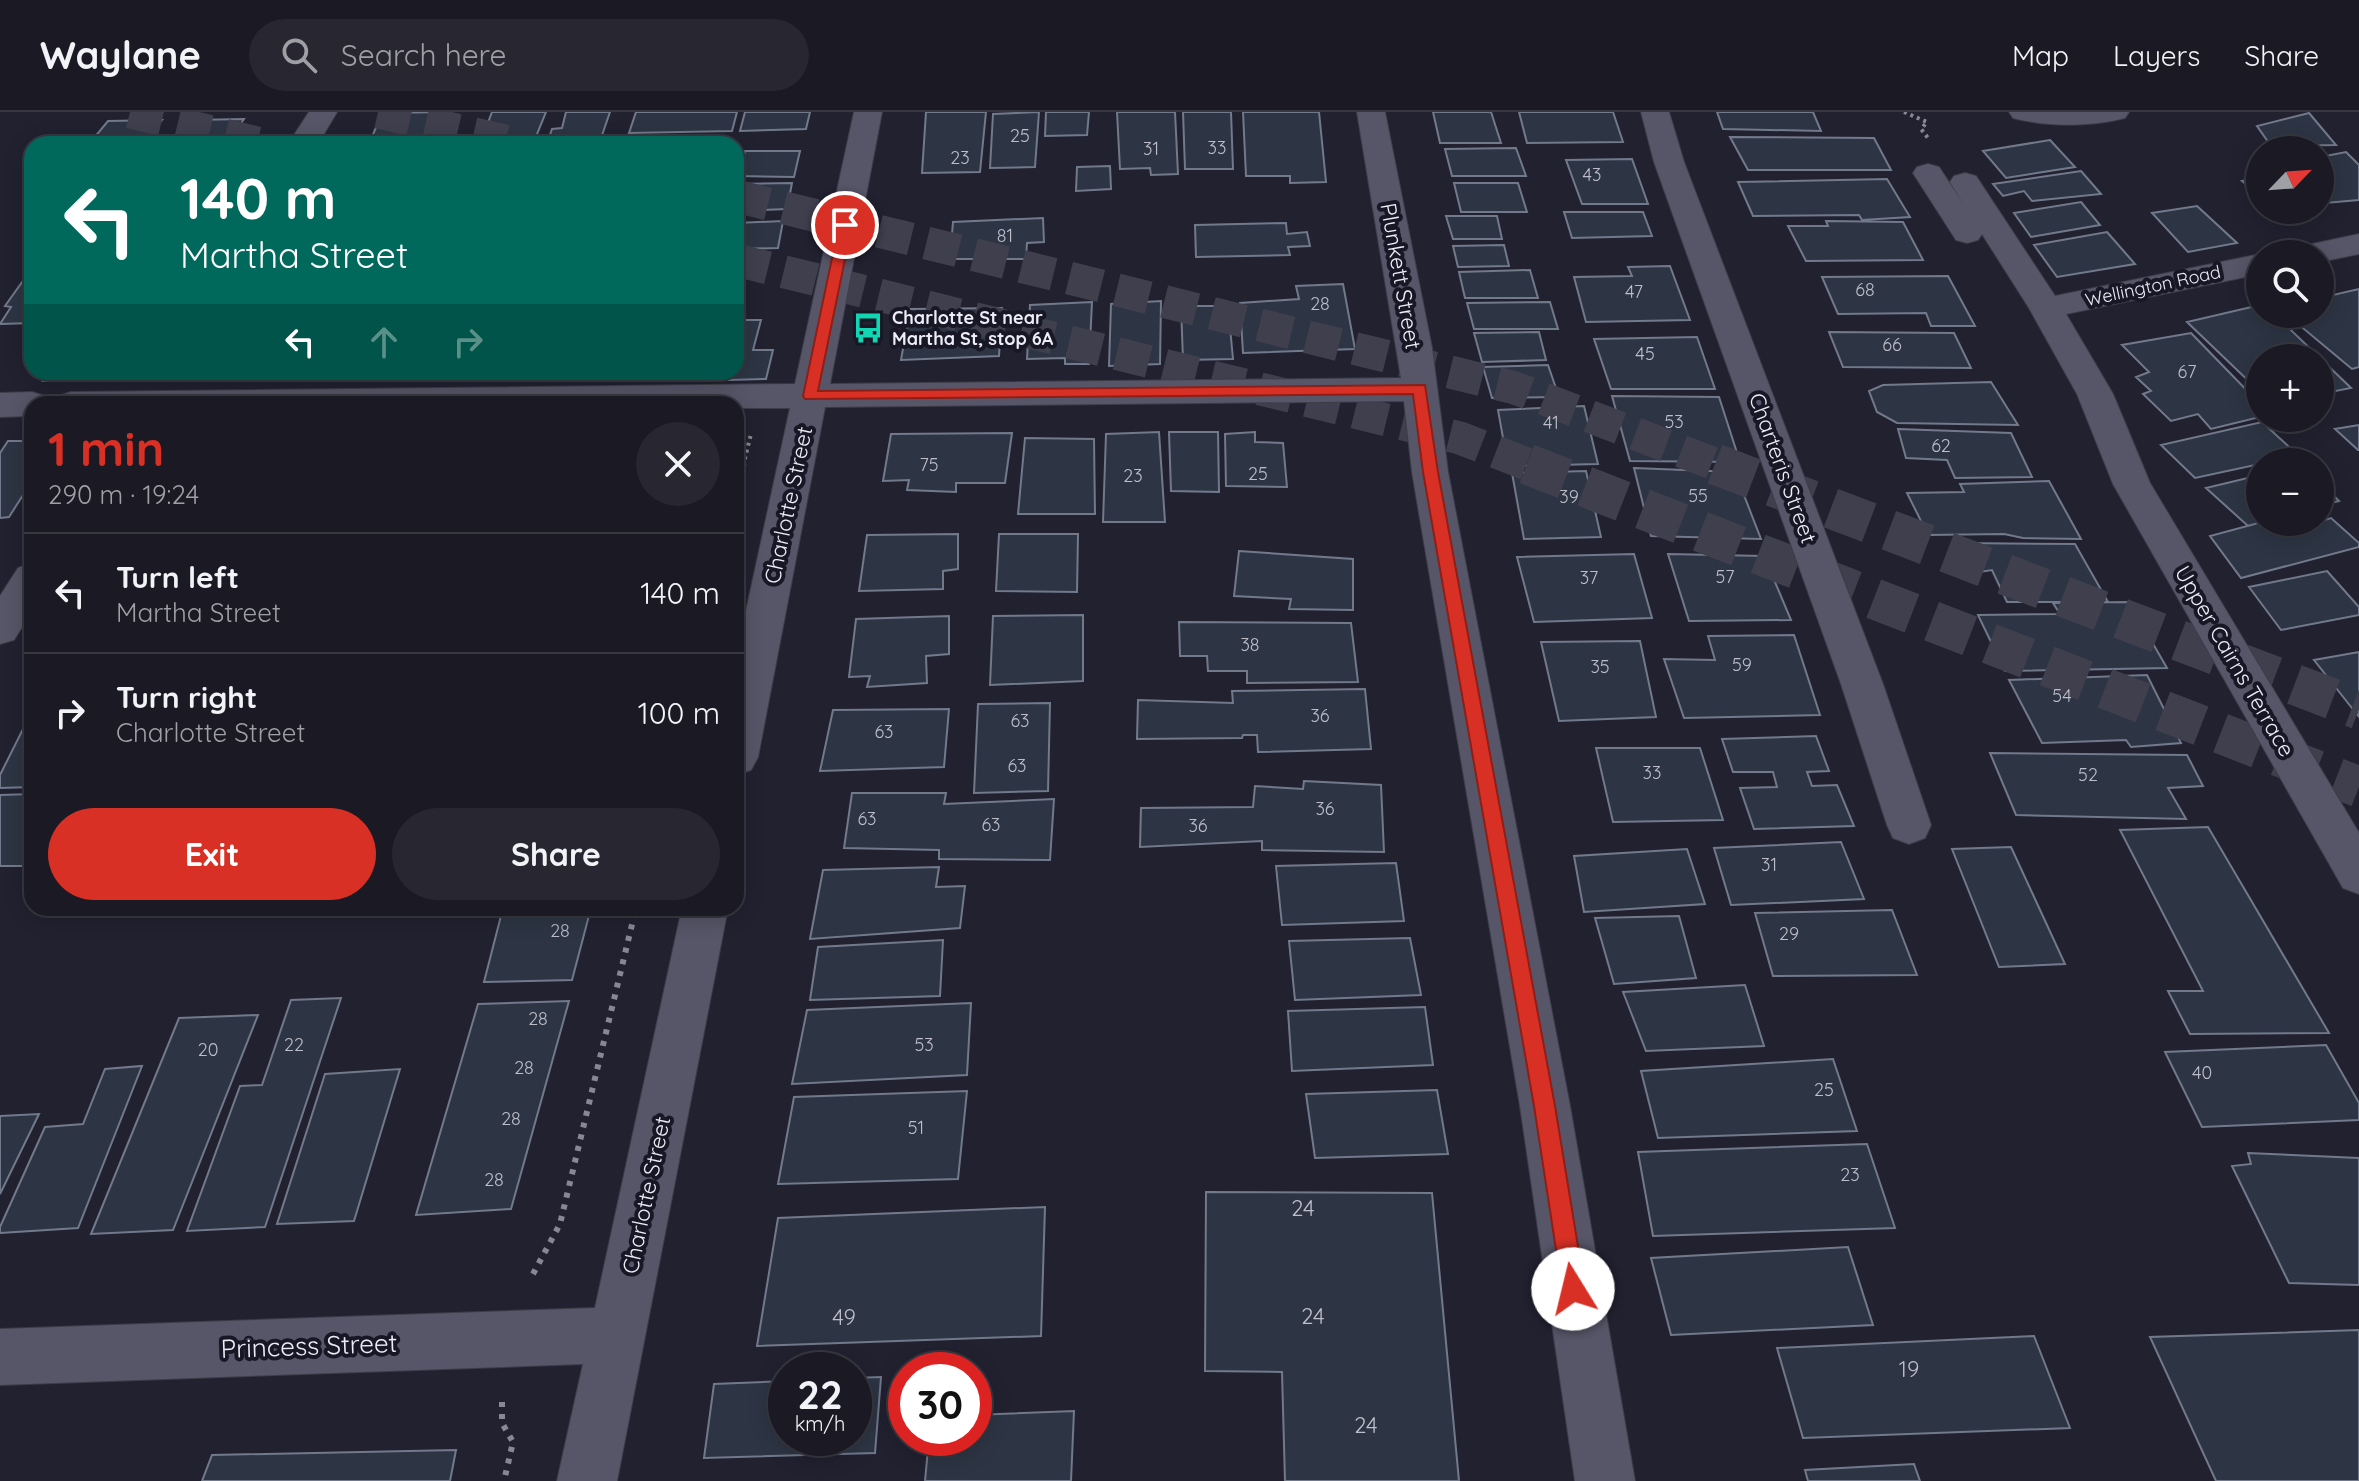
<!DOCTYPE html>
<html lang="en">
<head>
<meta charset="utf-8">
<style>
	body { margin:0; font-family:Quicksand,sans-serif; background:#272631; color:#f1f3f6; height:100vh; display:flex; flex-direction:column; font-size:30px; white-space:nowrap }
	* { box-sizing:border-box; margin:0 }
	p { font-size:26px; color:#9fa0a6 }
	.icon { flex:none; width:44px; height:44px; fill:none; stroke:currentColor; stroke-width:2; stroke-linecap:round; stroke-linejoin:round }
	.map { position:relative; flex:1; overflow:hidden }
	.side { position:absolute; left:24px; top:284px; width:720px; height:520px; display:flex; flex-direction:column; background:#1a1924; border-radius:24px; box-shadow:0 4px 20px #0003,0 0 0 2px #383841 }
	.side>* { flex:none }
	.hud { position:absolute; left:24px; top:24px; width:720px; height:244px; border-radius:24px; box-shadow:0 4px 20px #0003,0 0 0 2px #383841; background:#00695c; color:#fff; overflow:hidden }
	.needle { width:52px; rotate:65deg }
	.fabs { position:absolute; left:2246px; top:24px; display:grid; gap:16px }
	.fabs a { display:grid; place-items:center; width:88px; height:88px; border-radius:50%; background:#1a1924; box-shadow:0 4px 20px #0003,0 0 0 2px #383841; font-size:40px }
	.speed { position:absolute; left:768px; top:1240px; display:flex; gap:16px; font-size:40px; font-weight:700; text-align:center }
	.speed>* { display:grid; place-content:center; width:104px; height:104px; border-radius:50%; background:#1a1924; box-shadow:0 4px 20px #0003,0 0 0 2px #383841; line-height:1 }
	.speed small { font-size:20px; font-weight:400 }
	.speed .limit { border:12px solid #d22; background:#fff; color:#111 }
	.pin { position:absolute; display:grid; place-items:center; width:68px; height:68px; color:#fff; margin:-34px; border:4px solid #fff; border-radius:50%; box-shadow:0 2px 8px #0007 }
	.me { position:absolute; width:88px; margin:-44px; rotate:351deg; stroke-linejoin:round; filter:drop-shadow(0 0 6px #0008) }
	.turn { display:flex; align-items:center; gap:28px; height:168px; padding:0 24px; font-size:36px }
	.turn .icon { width:104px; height:104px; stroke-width:2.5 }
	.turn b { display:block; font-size:56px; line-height:68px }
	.lanes { display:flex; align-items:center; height:76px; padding:0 24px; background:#0003; justify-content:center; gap:40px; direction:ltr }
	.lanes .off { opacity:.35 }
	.round { display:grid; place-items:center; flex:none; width:84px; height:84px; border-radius:42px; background:#272631 }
	.summary { display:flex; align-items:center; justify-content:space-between; height:136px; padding:0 24px }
	h1 { font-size:48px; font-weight:700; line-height:60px; color:#d93025 }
	.button { display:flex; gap:16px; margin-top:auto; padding:16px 24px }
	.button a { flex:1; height:92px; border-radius:48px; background:#d93025; color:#fff; font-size:32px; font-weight:700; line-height:92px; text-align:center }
	.button a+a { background:#272631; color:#f1f3f6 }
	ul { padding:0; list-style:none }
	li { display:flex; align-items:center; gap:24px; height:120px; padding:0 24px; border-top:2px solid #383841 }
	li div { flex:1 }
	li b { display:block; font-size:30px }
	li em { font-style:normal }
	header { display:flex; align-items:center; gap:48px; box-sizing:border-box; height:112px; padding:0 40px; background:#1a1924; border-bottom:2px solid #383841 }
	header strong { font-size:38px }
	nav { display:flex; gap:44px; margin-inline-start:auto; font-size:28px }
	.search { width:560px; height:72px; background:#272631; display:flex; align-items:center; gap:20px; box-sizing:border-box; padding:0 28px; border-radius:44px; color:#9fa0a6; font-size:30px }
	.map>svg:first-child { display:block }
	.building { fill:#2d3544; stroke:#71798b; stroke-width:2 }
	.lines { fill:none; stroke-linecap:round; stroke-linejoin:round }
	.highway-tunnel-far1 { stroke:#403f4e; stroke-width:33; stroke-dasharray:33 16; stroke-linecap:butt }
	.highway-tunnel { stroke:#403f4e; stroke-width:41; stroke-dasharray:41 21; stroke-linecap:butt }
	.minor-casing { stroke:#3d3c49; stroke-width:2 }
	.path-far2 { stroke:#888794; stroke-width:4; stroke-dasharray:3 4; stroke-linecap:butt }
	.path-far1 { stroke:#888794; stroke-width:5; stroke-dasharray:4 6; stroke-linecap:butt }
	.path { stroke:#888794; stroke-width:6; stroke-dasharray:5 7; stroke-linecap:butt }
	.minor { fill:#575668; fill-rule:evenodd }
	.route { fill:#d93025; stroke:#8d1f18; stroke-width:2 }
	.labels { text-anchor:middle; stroke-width:8; stroke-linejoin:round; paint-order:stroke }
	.number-label { font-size:18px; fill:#bdbeca }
	.far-street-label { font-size:18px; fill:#edecf7; stroke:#181726 }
	.far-poi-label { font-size:18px; font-weight:bold; fill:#edecf7; stroke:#181726; text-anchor:start }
	.street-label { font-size:22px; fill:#edecf7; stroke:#181726 }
	.near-number-label { font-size:22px; fill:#bdbeca }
	.near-street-label { font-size:26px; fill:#edecf7; stroke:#181726 }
</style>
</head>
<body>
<header>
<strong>Waylane</strong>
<div class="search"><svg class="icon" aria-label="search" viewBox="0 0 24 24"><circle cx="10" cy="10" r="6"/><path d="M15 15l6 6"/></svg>Search here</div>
<nav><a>Map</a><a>Layers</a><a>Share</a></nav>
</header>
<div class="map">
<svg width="2359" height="1369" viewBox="0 0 2359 1369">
	<rect width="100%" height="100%" fill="#222130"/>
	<path class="building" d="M445,0L431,32H369L382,1Z
		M492,0H546L533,32H480Z
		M566,0H610L599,32H547L552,17L562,16Z
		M636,0H737L732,19L629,21Z
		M745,0H810L806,17L740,19Z
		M926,0H986L980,60L922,61Z
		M1039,0L1035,55L990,56L993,2Z
		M1046,0H1089L1087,23L1045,24Z
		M1117,0H1175L1178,62L1151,63L1150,56L1120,57Z
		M1183,0H1231L1233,57H1185Z
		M1243,0H1319L1326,70L1290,71V64H1246Z
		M1433,0H1491L1501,31H1440Z
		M1519,0H1613L1623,30L1527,31Z
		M1717,0H1813L1821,19L1723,17Z
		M2309,1L2336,33L2271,34L2257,14Z
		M244,7L227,32H175L192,8Z
		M162,8L144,32H89L108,9Z
		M1730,25L1874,26L1891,58H1748Z
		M2050,28L2075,55L2006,66L1983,39Z
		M1516,36L1526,64H1452L1445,37Z
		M745,39H800L794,65L739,64Z
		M2346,40L2359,53V88L2325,91L2320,85V45Z
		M1632,47L1648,92H1582L1566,48Z
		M1110,54L1111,77L1076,79L1077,55Z
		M2081,59L2101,82L2032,89L2024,79L2003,84L1993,72Z
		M2260,65V83L2242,69Z
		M1887,67L1910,105L1862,108L1859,103L1753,104L1738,70Z
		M792,71L787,97L736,99V72Z
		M1454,71H1518L1527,100H1461Z
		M2081,90L2100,113L2031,125L2014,101Z
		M2197,94L2237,131L2188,140L2152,101Z
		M1564,100H1643L1652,124L1572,126Z
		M1446,104H1497L1502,127H1453Z
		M1043,106L1044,130L1027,131L1026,147H950L953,110Z
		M783,109L778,136L736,137V111Z
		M1826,109L1903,110L1923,148L1806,149L1788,114H1828Z
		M1286,111L1287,122L1307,120L1310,134L1288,135L1290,143L1196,145L1195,113Z
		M2107,120L2135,152L2057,165L2034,133Z
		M1504,133L1509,154L1458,155L1453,134Z
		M1670,154L1690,208L1586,210L1574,165L1632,164L1628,155Z
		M1530,158L1538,186H1465L1459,160Z
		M1948,164L1975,214H1931L1926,201L1838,202L1822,165Z
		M25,166H32V211L0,212L11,195L5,194Z
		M1343,172L1355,237L1243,241L1240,191L1299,187L1296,174Z
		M2359,177V255L2352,257L2286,202H2320V186Z
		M1161,189L1160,252L1109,254L1111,192Z
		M1092,190L1089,252H1065V246L1027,247L1030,193Z
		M1550,190L1558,217H1474L1467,191Z
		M2260,193V202H2274L2320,246H2260V280L2187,210Z
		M1181,194H1228L1233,247L1183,248Z
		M1002,196L999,244L901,248L910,197Z
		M736,208H761L753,238H773L766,267L729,268L730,260H736Z
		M1539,220L1546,248L1482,250L1474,221Z
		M1829,220L1954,221L1971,256L1843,255Z
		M2191,221L2260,292V305L2211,317L2198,302L2171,309L2143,282L2151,279L2136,265L2149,260L2122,233Z
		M1697,225L1715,277H1611L1594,227Z
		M2320,246L2351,276L2320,282Z
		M1548,253L1559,285L1492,286L1483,255Z
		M49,260H113L108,269H43Z
		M1991,270L2018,313L1897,311L1877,300L1869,279L1883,273Z
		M1612,284L1719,285L1740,350L1630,349Z
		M1584,294L1598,352L1508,354L1498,298Z
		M2262,310L2299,344L2260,350V352L2195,366L2161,333Z
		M2359,313V338H2358L2335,317Z
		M1898,317L2011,321L2032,365L1955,366L1947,348L1906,346Z
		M1159,320L1165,410H1103L1106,322Z
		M1169,320H1218L1219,380L1171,379Z
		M1255,320V330L1283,331L1287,375L1226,374L1225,322Z
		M1012,321L1005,371H956V380L907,378L909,368L883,369L891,322Z
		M1025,326L1094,327L1095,402H1018Z
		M8,329H32V369L9,405L0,406V341Z
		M1634,356L1735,360L1761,427L1651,424Z
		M1586,359L1601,425L1524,427L1512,361Z
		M2260,363L2262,410L2248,414L2206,376Z
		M2049,369L2081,427L2023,426L2004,422L1928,423L1907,381L1964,380L1960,372Z
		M2320,370L2339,389L2320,394Z
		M2331,406L2359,431V435L2241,466L2210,424L2262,410L2312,412Z
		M958,422V457L943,459V477L859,479L867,423Z
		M999,422H1078L1077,480L996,479Z
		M1959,431L2075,432L2108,490H2007L1992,458L1973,461Z
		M1239,439L1353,447V498L1289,497L1291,487L1234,484Z
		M1634,442L1652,506L1534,510L1517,445Z
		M1668,442L1764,444L1791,508L1689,509Z
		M2327,459L2359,495V503L2281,518L2249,475Z
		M2129,490L2167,556L2005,559L1978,503L2060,502L2053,491Z
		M1083,503V569L990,573L993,504Z
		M949,504V542L926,544L927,571L867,575L870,564L849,565L856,507Z
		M1179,510L1351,511L1358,570L1247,571V559H1208L1207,544H1180Z
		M1794,523L1820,603L1684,606L1664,547L1715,548L1708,524Z
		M1640,529L1656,605L1559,609L1541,530Z
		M2359,540V605L2314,548Z
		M2147,563L2181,631L2131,635L2126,628L2042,631L2009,568Z
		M1365,577L1371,637L1258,640L1257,623H1243L1242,626L1137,627L1138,588L1233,591L1232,579Z
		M1050,591L1048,679L974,681L978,592Z
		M949,597L944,655L820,659L833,598Z
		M28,607H32V675L0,676V663Z
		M1816,624L1829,659L1807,660L1812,674L1837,673L1854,714L1754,717L1740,676L1777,675L1773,660H1733L1722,627Z
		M1596,636H1700L1723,708L1613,710Z
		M1990,641L2187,643L2203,674L2168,676L2186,707L2016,703Z
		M1304,669L1381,673L1384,740L1262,738V729L1140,735L1141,696L1253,695L1255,674L1303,677Z
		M852,681H946L944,692L1054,687L1050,748L939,747V738L844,736Z
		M32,682V754H0V683Z
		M2208,715L2329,921L2190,922L2168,879H2203L2120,718Z
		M1841,730L1864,787L1731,793L1714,736Z
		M2011,735L2065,852L1999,855L1952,737Z
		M1687,737L1705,792L1584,800L1574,744Z
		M1396,751L1404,809L1282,813L1276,754Z
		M939,755L936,775L965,774L960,816L810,827L823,758Z
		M503,796H591L572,868L484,870Z
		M1892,798L1917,863L1773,864L1755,801Z
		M1679,804L1696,866L1614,872L1595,806Z
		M1410,826L1421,883L1295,888L1289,829Z
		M943,828L940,884L810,888L818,835Z
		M1745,873L1764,934L1646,939L1623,880Z
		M341,886L265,1115L187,1119L240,974L262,973L291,888Z
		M569,889L511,1097L416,1103L478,892Z
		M971,891L967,963L792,972L807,898Z
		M1425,895L1433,953L1292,959L1288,899Z
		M258,903L173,1118L91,1122L179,906Z
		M2326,933L2359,991V1008L2202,1015L2165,940Z
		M1833,947L1857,1019L1658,1026L1641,959Z
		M142,954L78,1116L0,1121V1115L45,1015L83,1012L105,957Z
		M400,957L354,1109L277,1112L325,962Z
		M1437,978L1448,1042L1315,1046L1306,982Z
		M967,979L958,1067L778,1072L794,985Z
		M39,1002L0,1082V1004Z
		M1867,1032L1895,1116L1653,1124L1638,1040Z
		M2248,1041L2359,1046V1173L2289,1171L2232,1054L2251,1052Z
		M1206,1080L1432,1081L1459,1369H1285L1282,1260L1205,1259Z
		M1045,1095L1041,1224L757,1234L778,1106Z
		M1848,1135L1873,1213L1671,1223L1651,1146Z
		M2359,1218V1369H2216L2150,1225Z
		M2034,1224L2070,1316L1803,1326L1777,1236Z
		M881,1265L875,1341L704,1346L714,1272L786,1269V1326H854V1266Z
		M1074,1299L1071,1369H925L929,1326H974V1303Z
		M456,1338L450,1369H202L212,1343Z
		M1914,1352L1920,1369H1808L1805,1358Z"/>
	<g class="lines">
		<path class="highway-tunnel-far1" d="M130,0L261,32
			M378,0L518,32
			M736,84L1515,276L1720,354
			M736,148L1460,326L1532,354"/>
		<path class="highway-tunnel" d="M1527,352L2359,675
			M1715,352L2359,597"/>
		<g class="minor-casing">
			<path id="minor" d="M309,0H337L318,32H288Z
				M854,0H882L830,272L1401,266L1357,0H1385L1432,236L1448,360L1570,994L1635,1369H1575L1520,994L1412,360L1404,289L825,295L758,645L751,658L736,663V545L790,296H736V292H53L58,284L71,280L795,272Z
				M1641,0H1669L1684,50L1883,572L1931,713L1925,726L1909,732L1893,726L1887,713L1841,572L1654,50Z
				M2009,0H2129L2125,6C2091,15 2047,15 2013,6Z
				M1928,52L1939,55L1964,93L1950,70L1954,64L1965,61L1976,64L2055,184L2260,142V162L2066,202L2113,282L2150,371L2359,721V782L2343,776L2113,372L2077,282L2029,196L1982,122L1978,128L1967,131L1956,128L1913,61L1917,55Z
				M2359,122V142L2320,150V142H2293L2298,135Z
				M32,280L45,284L50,292H32V304L0,305V281Z
				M32,451V499L14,528L0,532V484L18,456Z
				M682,796H728L617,1369H557L583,1252L0,1273V1217L595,1196Z"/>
		</g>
		<path class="path-far2" d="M1904,0L1927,10L1921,17L1928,26
			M743,354L751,322"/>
		<path class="path-far1" d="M736,383L744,352
			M635,802L636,796"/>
		<path class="path" d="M533,1162L560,1112L635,800
			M502,1290V1311L513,1330L504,1369"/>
		<use href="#minor" class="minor"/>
	</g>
	<path class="route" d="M845,109L852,113L818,279L1425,273L1438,360L1555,994L1585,1177L1581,1185L1573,1189L1565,1185L1562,1177L1534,994L1423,360L1413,282L805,287L803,284L839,113Z"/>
	<defs>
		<g id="bus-bare" transform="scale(2.4)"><path d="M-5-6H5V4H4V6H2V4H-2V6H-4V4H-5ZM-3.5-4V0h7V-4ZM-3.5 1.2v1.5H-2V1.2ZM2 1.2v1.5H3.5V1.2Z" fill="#12d5b4" stroke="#181726" stroke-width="2.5" paint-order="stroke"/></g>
	</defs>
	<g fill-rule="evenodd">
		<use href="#bus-bare" x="868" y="216"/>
	</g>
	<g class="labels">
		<g class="number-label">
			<text x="1020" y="30">25</text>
			<text x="1217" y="42">33</text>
			<text x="1151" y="43">31</text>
			<text x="960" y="52">23</text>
			<text x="1592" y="69">43</text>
			<text x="1005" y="130">81</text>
			<text x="1865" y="184">68</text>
			<text x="1634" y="186">47</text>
			<text x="1320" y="198">28</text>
			<text x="1892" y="239">66</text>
			<text x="1645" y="248">45</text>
			<text x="2187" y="266">67</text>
			<text x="1674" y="316">53</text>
			<text x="1551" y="317">41</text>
			<text x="1941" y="340">62</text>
			<text x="929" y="359">75</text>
			<text x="1258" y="368">25</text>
			<text x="1133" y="370">23</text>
			<text x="1698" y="390">55</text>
			<text x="1569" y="391">39</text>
			<text x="1725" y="471">57</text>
			<text x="1589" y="472">37</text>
			<text x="1250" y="539">38</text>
			<text x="1742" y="559">59</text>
			<text x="1600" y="561">35</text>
			<text x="2062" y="590">54</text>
			<text x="1320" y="610">36</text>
			<text x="1020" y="615">63</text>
			<text x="884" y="626">63</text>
			<text x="1017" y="660">63</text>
			<text x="1652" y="667">33</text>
			<text x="2088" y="669">52</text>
			<text x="1325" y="703">36</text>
			<text x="867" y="713">63</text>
			<text x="991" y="719">63</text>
			<text x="1198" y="720">36</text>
			<text x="1769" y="759">31</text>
			<text x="560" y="825">28</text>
			<text x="1789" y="828">29</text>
			<text x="538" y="913">28</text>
			<text x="294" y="939">22</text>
			<text x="924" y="939">53</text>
			<text x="208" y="944">20</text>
			<text x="524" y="962">28</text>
			<text x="2202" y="967">40</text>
			<text x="1824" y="984">25</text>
			<text x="511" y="1013">28</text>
			<text x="916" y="1022">51</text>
			<text x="1850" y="1069">23</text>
			<text x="494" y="1074">28</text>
		</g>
		<g class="far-street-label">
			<text transform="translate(2153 174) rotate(-12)" y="6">Wellington Road</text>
		</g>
		<g class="far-poi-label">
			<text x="892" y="212">Charlotte St near<tspan x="892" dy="21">Martha St, stop 6A</tspan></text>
		</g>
		<g class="street-label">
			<text transform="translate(1401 164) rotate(80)" y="8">Plunkett Street</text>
			<text transform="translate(1783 356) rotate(70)" y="8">Charteris Street</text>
			<text transform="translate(788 393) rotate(-78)" y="8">Charlotte Street</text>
			<text transform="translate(2235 549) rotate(60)" y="8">Upper Cairns Terrace</text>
			<text transform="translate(646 1083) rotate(-78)" y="8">Charlotte Street</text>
		</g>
		<g class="near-number-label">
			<text x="1303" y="1104">24</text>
			<text x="1313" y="1212">24</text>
			<text x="844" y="1213">49</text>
			<text x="1909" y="1265">19</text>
			<text x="1366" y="1321">24</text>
		</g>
		<g class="near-street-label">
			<text transform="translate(309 1234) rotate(-2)" y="9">Princess Street</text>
		</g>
	</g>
</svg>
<div class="fabs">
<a><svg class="needle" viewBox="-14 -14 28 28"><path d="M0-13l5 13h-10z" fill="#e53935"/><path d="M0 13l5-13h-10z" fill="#9fa0a6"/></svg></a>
<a><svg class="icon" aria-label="search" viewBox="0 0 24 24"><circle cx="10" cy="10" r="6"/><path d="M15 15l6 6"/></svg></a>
<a>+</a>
<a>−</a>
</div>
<div class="speed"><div>22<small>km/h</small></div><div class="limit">30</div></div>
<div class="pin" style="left:845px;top:113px;background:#d93025"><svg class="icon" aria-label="arrive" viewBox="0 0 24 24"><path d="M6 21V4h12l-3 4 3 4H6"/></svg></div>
<svg class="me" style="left:1573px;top:1177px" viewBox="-20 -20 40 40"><circle r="19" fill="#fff"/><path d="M0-13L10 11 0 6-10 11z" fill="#d93025"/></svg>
<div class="hud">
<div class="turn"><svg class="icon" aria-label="left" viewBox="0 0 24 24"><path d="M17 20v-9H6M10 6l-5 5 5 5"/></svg><div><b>140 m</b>Martha Street</div></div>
<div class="lanes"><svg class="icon" aria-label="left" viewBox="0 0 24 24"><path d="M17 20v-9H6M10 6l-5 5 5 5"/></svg><svg class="icon off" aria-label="ahead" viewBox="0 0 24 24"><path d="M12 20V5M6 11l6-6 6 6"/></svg><svg class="icon off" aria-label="right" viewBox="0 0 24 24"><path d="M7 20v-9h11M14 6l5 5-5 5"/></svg></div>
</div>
<section class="side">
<div class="summary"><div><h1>1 min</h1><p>290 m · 19:24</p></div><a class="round"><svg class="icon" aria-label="close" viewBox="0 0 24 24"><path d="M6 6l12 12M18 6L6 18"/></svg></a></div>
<ul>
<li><svg class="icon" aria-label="left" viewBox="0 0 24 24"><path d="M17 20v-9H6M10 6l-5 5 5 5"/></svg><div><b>Turn left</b><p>Martha Street</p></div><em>140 m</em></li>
<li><svg class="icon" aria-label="right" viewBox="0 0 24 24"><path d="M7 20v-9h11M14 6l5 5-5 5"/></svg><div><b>Turn right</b><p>Charlotte Street</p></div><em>100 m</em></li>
</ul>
<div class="button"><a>Exit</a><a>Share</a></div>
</section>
</div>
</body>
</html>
